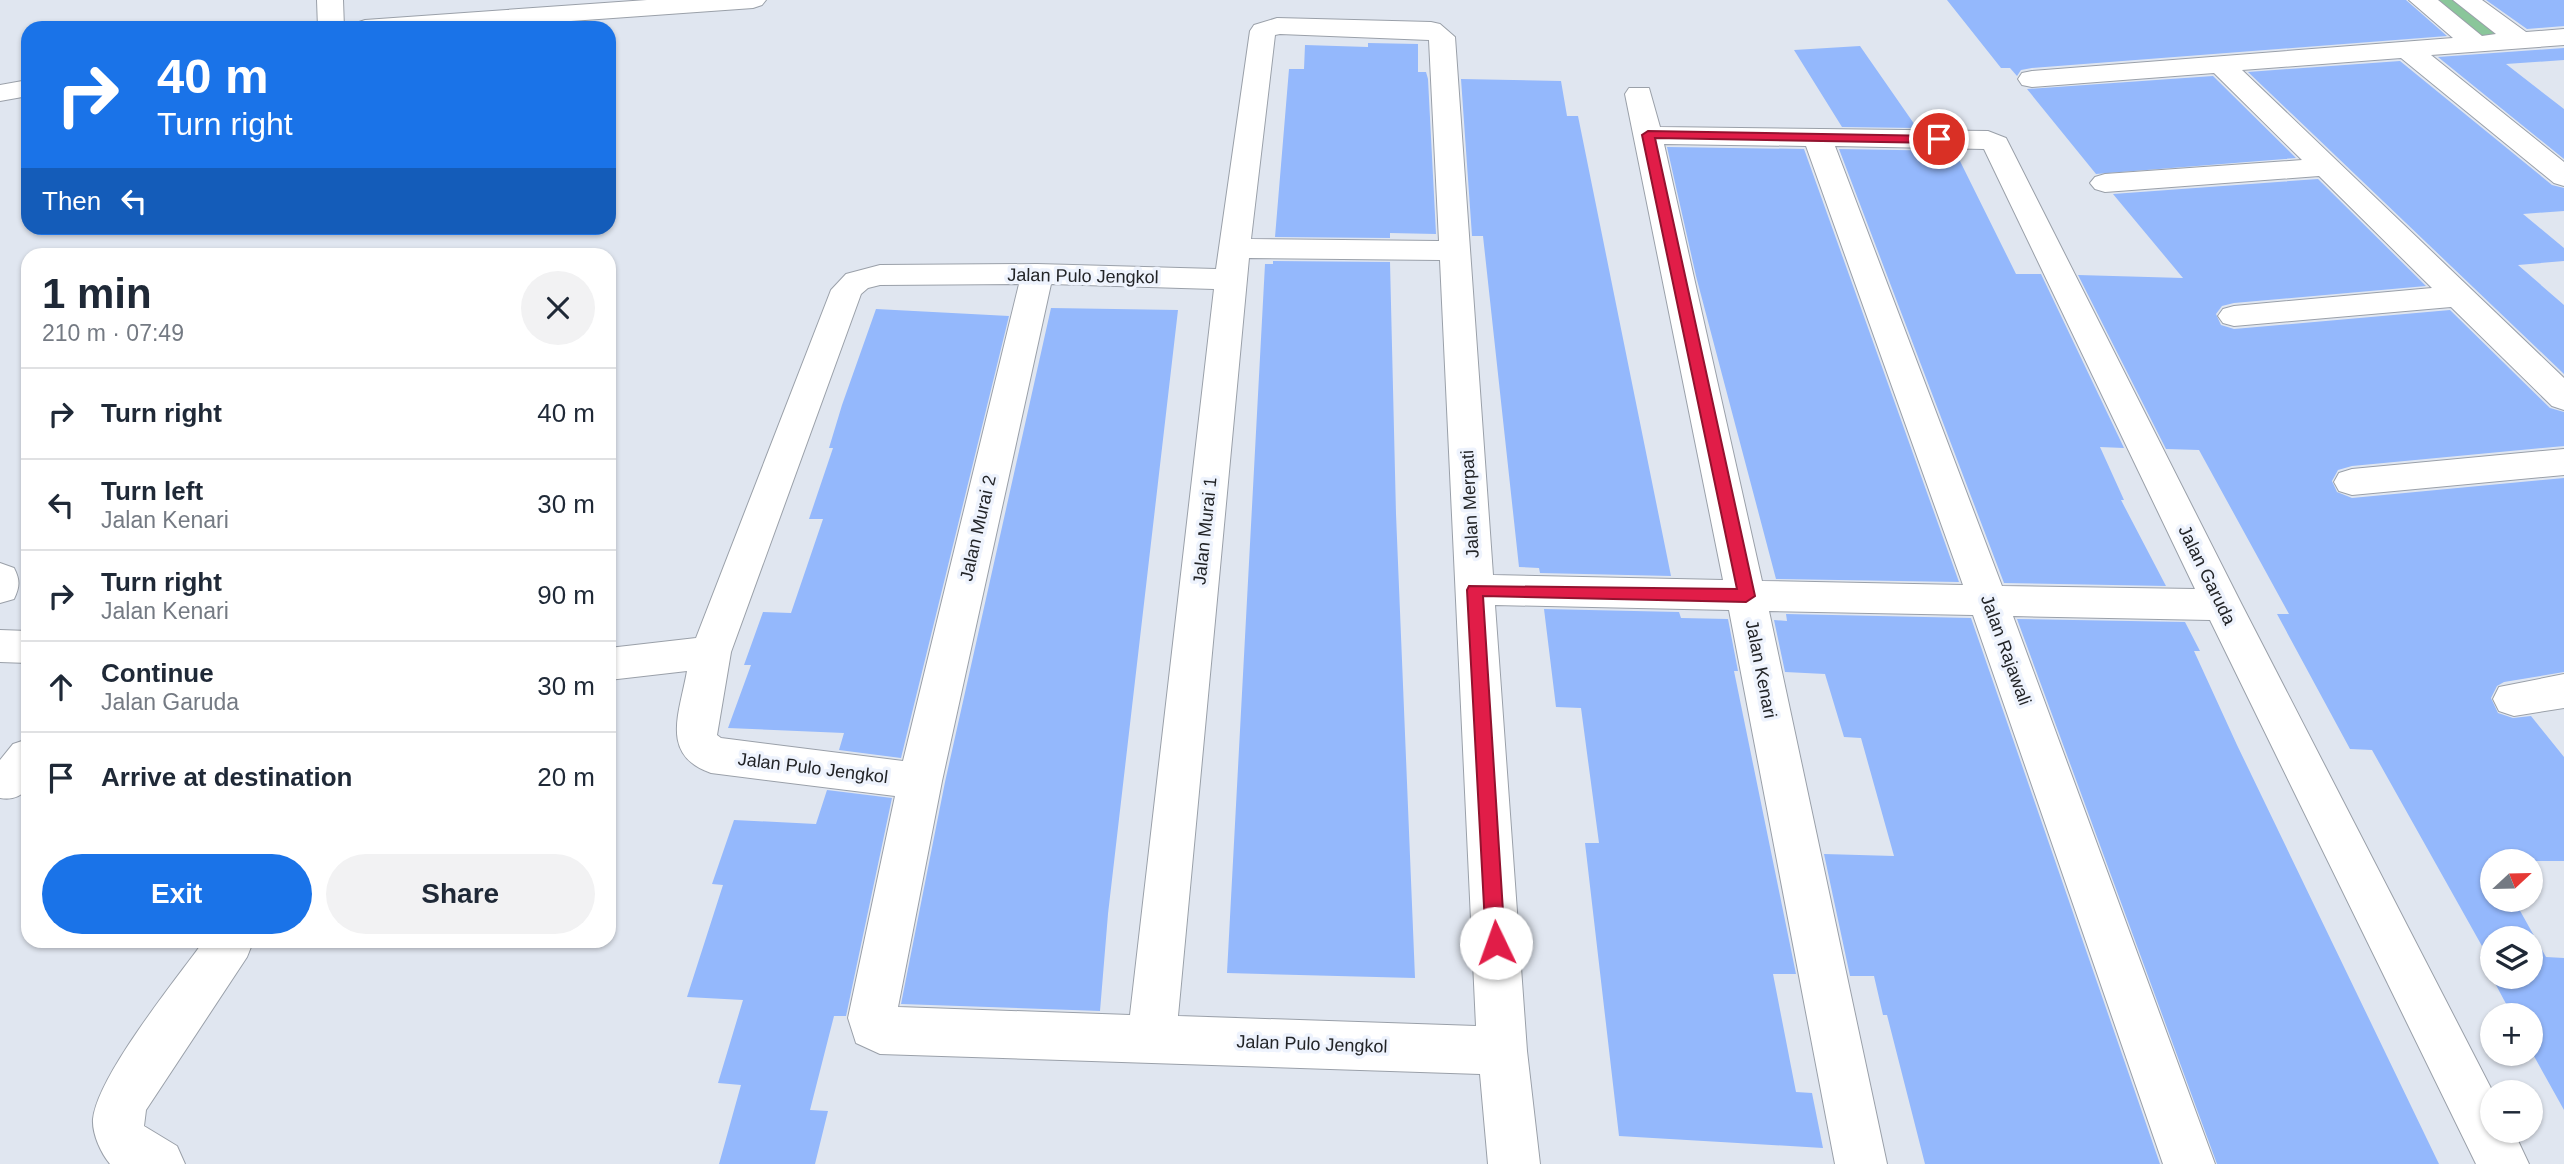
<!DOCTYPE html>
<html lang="en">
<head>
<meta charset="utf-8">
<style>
	body { margin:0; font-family:Arial,sans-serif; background:#f2f2f3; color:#1f2937; height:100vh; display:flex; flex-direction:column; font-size:26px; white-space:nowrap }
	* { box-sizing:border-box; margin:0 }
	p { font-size:23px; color:#747a83 }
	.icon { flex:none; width:38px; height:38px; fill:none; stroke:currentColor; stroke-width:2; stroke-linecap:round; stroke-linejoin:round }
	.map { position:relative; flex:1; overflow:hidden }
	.sheet { position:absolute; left:21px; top:248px; width:595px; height:700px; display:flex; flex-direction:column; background:#fff; border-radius:21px; box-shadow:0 2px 5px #0004 }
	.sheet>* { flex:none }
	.guide { position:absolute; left:21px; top:21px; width:595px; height:214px; border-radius:21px; box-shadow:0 2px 5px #0004; background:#1a73e8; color:#fff; overflow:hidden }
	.needle { width:46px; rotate:68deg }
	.fabs { position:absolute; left:2480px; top:849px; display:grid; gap:14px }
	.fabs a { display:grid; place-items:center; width:63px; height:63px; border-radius:50%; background:#fff; box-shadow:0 2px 5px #0004; font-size:35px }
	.pin { position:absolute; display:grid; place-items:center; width:60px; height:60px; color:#fff; margin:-30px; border:4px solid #fff; border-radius:50%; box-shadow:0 2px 7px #0007 }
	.me { position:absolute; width:77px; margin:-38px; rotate:357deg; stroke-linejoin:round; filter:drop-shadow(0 0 5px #0008) }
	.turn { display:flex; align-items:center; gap:24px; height:147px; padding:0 21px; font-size:32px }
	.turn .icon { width:91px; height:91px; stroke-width:2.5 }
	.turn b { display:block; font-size:49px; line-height:60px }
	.then { display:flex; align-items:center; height:66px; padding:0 21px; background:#0003; gap:14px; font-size:26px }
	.round { display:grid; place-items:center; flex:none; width:74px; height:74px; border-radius:37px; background:#f2f2f3 }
	.head { display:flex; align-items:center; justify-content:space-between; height:119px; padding:0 21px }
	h1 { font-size:42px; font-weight:700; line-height:52px }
	.button { display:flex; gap:14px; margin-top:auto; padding:14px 21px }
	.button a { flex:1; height:80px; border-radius:42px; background:#1a73e8; color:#fff; font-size:28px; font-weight:700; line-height:80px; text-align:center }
	.button a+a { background:#f2f2f3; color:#1f2937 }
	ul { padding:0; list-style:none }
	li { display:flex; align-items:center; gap:21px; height:91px; padding:0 21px; border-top:2px solid #e0e1e3 }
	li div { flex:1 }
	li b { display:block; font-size:26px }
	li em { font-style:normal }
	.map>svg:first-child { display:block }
	.green { fill:#8ac69a }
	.building { fill:#94b8fc; fill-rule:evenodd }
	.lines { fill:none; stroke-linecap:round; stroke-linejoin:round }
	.minor-casing { stroke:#9aa0a9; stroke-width:2 }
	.minor { fill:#fff; fill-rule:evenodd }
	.route { fill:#e11d48; stroke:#92132f; stroke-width:2 }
	.labels { text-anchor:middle; stroke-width:7; stroke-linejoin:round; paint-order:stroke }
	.street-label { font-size:18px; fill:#222427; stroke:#eef3fd }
</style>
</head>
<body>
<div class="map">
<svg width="2564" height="1164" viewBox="0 0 2564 1164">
	<rect width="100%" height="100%" fill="#e0e6f0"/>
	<path class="green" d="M2422,0H2466L2520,40L2476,44Z"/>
	<path class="building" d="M1947,0H2406L2447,36L2032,68L2021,70L2017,76L2010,68H2001Z
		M2486,0H2564V26L2527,29Z
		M1368,43L1418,44V72H1426L1428,79L1436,234L1390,233V238L1275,237L1289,69H1304L1305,45L1368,47Z
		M1860,46L1917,128L1842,127L1794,50Z
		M2564,48V60L2506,64L2564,109V159L2438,57Z
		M2400,61L2552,185L2564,188V211L2523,214L2564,248V261L2518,265L2564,305V374L2248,72Z
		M2213,76L2296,158L2096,174L2027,89Z
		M1461,79L1561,81L1567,116H1578L1671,576L1540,573L1539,568L1519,567L1483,236H1472Z
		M1667,147L1804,149L1959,582L1776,579L1696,276Z
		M1839,149L1955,151L2016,274H2041L2124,448L2100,447L2124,500H2121L2166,586L2004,583Z
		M2318,179L2426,286L2234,303L2222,306L2216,314L2221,325L2234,329L2450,310L2550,408L2564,412V446L2352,466L2338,470L2332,481L2337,492L2352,498L2564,478V672L2504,682L2497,686L2491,698L2498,713L2513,718L2531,716L2564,757V861H2492V900H2514L2546,957L2564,958V1110L2530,1049V1015H2512L2480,955H2487L2372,750L2350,749L2277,614H2289L2199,450L2166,449L2078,275L2183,278L2113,194ZM2492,938H2530V976H2492Z
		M1273,261L1390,262L1396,514L1415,978L1227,973L1265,264H1273Z
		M1051,308L1178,310L1108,914L1100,1011L901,1004L945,782Z
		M876,309L1009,316L901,758L839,750L844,733L728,728L751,665H744L763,612L791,613L823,519H809L833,448H829L842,405Z
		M1544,609L1679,612L1681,618L1728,619L1738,671H1734L1796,974H1773L1796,1092L1812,1093L1823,1148L1619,1136L1585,843H1599L1581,708L1556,707Z
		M1786,614L1971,618L2160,1164H1925L1887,1015H1883L1874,976H1850L1824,854L1894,856L1861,738L1844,737L1825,674L1785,672L1774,620L1787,621Z
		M2017,619L2185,622L2200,651H2194L2237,745L2439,1164H2217Z
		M827,790L892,798L846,1016H834L810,1110L828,1111L815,1164H719L741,1085L718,1083L743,1000L687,997L723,885L712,884L734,820L816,824Z"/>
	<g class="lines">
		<g class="minor-casing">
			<path id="minor" d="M317,0H343L344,28H318Z
				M647,0H766L762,5L753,8L472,28H352L356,23L365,20Z
				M2409,0H2438L2482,36L2496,34L2453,0H2482L2526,32L2564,29V45L2431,55L2564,162V186L2554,183L2401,58L2242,70L2564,378V410L2552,406L2451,307L2234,326L2223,323L2218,316L2223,309L2234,306L2432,288L2319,176L2105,192L2095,189L2090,183L2095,177L2105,174L2302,160L2214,73L2032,87L2022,85L2018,79L2022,73L2032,71L2453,38Z
				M1277,18L1431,22L1440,24L1455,37L1493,575L1723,580L1625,94L1629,88H1649L1660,127L1988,131L2006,138L2242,605L2493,1092L2492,1130H2513L2529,1164H2476L2210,620L2013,616L2215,1164H2163L1973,615L1769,611L1887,1164H1835L1729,610L1495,605L1527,1051L1540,1164H1488L1480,1074L880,1054L856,1043L848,1018L895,796L711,773C659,755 680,712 687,671L609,680V648L696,638L831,290L846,274L880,265L1037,264L1216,269L1250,31L1254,25ZM1280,34L1429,40L1439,241L1251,239L1275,35ZM1664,144L1806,146L1963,585L1762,581ZM1835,146L1984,149L2195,589L2002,586ZM1249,258L1440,260L1476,1026L1178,1016ZM1019,284L903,761L721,738L717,735L731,652L861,294L868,288L880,285ZM1051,284L1214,289L1130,1015L898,1007L942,781Z
				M28,80V96L0,101V85Z
				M2564,449V475L2352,495L2339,491L2334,482L2339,473L2352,469Z
				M0,563L14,568C20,580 20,586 14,599L0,603Z
				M0,630L28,631V663L0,662Z
				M2564,674V708L2514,716L2499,711L2493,699L2499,687Z
				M28,739V788C21,797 11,800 0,798V760L13,744Z
				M203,942H253L247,957L146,1110L144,1126L177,1146L185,1164H110C101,1153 92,1134 93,1119C98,1075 175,981 203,942Z"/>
		</g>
		<use href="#minor" class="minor"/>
	</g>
	<path class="route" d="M1648,131L1939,136L1945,139L1939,143L1655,138L1755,596L1746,602L1483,596L1505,943L1502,949L1496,952L1489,949L1486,943L1467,590L1469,586L1737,589L1642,135Z"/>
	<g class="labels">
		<g class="street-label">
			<text transform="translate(1083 276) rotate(1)" y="6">Jalan Pulo Jengkol</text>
			<text transform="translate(1470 504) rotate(-93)" y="6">Jalan Merpati</text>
			<text transform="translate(978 528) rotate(-77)" y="6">Jalan Murai 2</text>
			<text transform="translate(1205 531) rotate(-84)" y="6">Jalan Murai 1</text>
			<text transform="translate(2207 575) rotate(64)" y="6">Jalan Garuda</text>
			<text transform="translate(2006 650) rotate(70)" y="6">Jalan Rajawali</text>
			<text transform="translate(1761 669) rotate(79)" y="6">Jalan Kenari</text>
			<text transform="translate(813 768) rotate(7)" y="6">Jalan Pulo Jengkol</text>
			<text transform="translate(1312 1044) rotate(2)" y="6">Jalan Pulo Jengkol</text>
		</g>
	</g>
</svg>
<div class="fabs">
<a><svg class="needle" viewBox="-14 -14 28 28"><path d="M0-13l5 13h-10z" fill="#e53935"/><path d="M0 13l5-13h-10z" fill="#747a83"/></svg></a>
<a><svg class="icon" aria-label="layers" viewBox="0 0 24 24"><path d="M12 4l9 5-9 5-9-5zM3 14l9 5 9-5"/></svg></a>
<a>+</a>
<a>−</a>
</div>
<div class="pin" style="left:1939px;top:139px;background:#d93025"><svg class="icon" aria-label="arrive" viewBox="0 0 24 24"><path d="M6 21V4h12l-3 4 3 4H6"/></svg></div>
<svg class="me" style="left:1496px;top:943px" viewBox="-20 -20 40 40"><circle r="19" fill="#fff"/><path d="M0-13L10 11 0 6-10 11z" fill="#e11d48"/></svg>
<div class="guide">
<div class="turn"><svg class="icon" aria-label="right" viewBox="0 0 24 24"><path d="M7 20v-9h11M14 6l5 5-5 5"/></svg><div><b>40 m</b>Turn right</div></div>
<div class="then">Then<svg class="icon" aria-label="left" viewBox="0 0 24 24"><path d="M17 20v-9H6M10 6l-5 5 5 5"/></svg></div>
</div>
<section class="sheet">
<div class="head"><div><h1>1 min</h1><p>210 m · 07:49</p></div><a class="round"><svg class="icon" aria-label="close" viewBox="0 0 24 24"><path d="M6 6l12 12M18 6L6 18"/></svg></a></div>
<ul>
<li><svg class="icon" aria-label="right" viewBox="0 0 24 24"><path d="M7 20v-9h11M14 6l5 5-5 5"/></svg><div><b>Turn right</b></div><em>40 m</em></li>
<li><svg class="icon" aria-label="left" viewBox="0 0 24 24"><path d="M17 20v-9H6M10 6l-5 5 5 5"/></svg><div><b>Turn left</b><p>Jalan Kenari</p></div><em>30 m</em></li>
<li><svg class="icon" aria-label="right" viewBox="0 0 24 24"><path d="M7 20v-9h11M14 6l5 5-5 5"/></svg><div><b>Turn right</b><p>Jalan Kenari</p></div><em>90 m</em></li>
<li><svg class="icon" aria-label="ahead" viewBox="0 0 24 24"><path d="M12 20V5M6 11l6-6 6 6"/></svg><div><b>Continue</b><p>Jalan Garuda</p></div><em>30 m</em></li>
<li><svg class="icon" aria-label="arrive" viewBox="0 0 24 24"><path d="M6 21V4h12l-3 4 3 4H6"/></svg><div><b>Arrive at destination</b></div><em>20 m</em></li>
</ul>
<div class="button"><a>Exit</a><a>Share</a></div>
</section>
</div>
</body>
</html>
